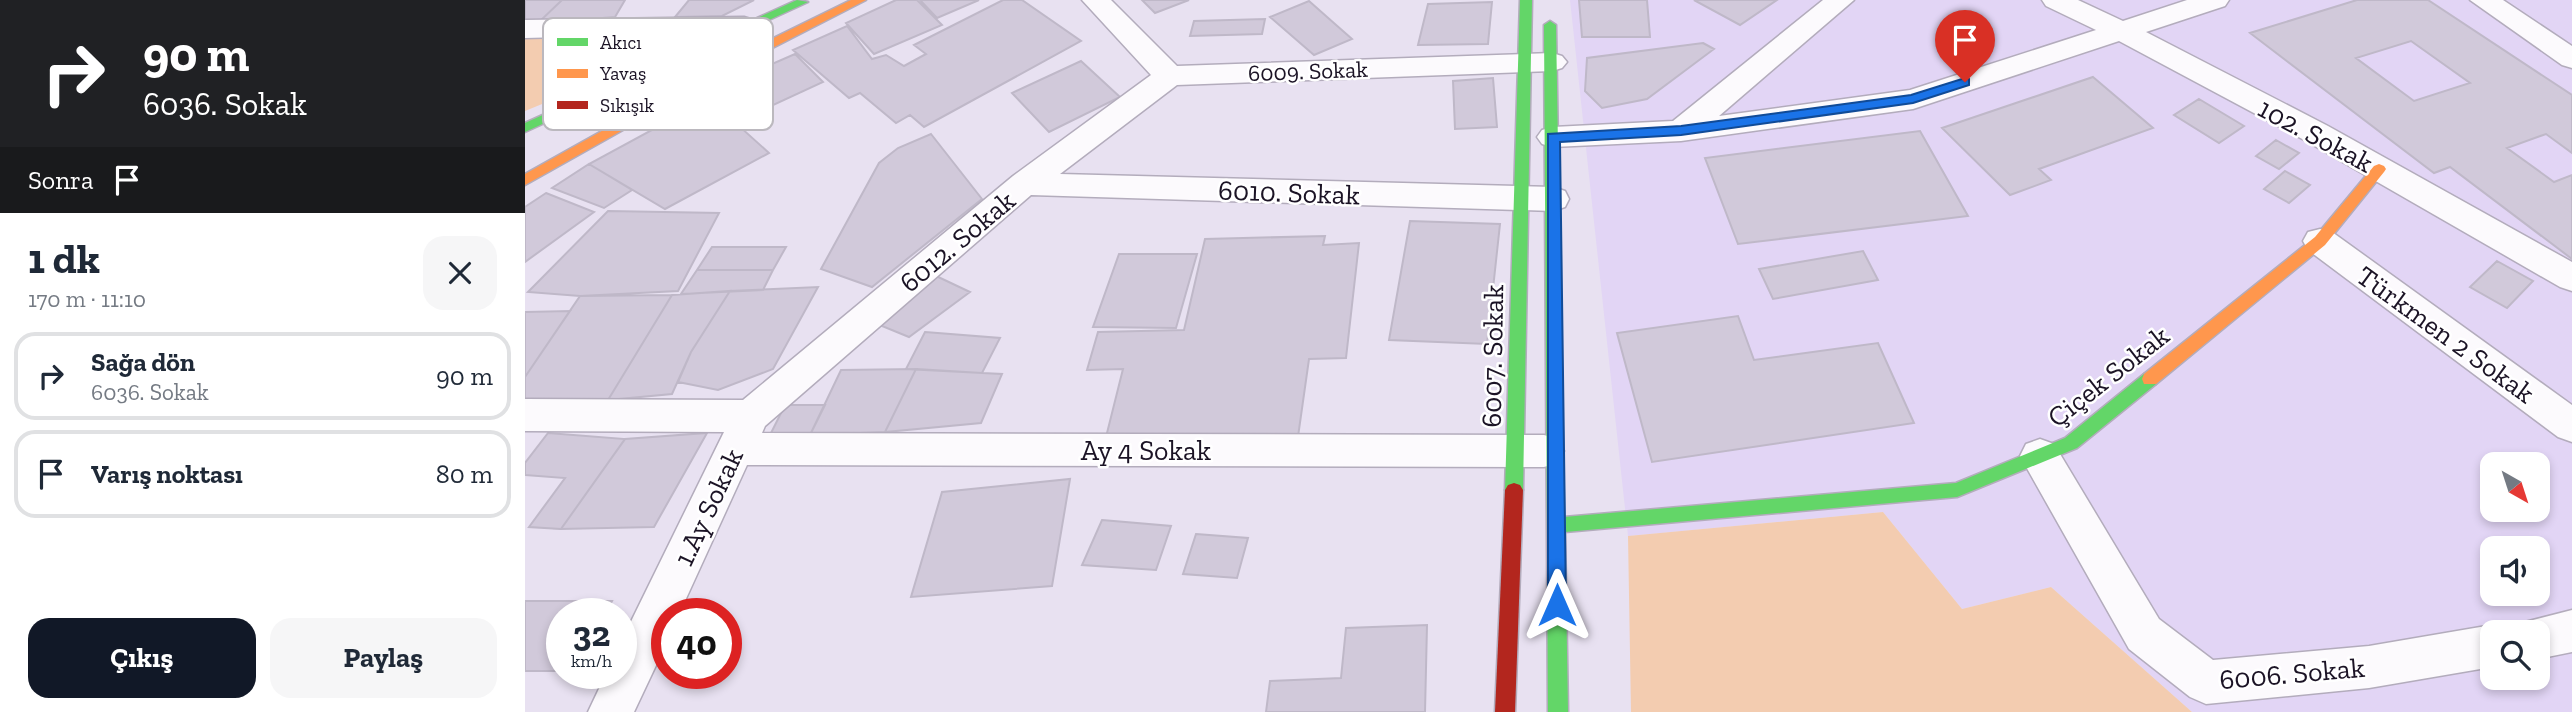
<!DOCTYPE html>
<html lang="tr">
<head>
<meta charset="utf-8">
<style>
	body { margin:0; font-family:"Zilla Slab",serif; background:#f6f6f7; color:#1f2937; height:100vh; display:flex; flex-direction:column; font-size:26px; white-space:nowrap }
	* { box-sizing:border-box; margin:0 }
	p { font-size:23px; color:#747a83 }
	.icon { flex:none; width:38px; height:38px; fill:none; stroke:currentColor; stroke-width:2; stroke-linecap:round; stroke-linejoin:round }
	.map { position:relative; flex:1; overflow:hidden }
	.panel { display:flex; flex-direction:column; background:#fff; width:525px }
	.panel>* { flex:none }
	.banner { background:#202124; color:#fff; overflow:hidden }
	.needle { width:46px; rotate:141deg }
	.fabs { position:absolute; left:1955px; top:452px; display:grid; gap:14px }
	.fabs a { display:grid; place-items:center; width:70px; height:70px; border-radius:14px; background:#fff; box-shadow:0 4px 10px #0003; font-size:35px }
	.speed { position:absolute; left:21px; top:598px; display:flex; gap:14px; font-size:35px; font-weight:700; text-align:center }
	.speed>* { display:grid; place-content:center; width:91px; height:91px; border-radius:50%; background:#fff; box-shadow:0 4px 10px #0003; line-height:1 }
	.speed small { font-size:18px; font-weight:400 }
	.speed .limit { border:10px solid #d22; background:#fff; color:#111 }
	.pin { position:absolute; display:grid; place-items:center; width:60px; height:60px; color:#fff; margin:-72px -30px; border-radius:50% 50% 50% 0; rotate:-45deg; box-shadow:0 0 7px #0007 }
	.pin .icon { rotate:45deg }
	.me { position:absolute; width:77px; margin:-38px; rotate:0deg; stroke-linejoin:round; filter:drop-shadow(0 0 5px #0008) }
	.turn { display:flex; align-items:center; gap:24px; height:147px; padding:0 28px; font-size:32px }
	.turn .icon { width:91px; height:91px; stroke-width:2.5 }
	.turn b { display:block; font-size:49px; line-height:60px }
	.then { display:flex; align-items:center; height:66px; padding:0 28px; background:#0003; gap:14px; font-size:26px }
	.round { display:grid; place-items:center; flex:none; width:74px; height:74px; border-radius:21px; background:#f6f6f7 }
	.head { display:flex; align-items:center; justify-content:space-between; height:119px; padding:0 28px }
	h1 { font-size:42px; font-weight:700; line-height:52px }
	.button { display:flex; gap:14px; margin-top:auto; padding:14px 28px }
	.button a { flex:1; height:80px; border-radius:21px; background:#111827; color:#fff; font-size:28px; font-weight:700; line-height:80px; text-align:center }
	.button a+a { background:#f6f6f7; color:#1f2937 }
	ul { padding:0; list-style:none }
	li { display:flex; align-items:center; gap:21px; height:88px; margin:0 14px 10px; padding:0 14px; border:4px solid #e0e1e3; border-radius:21px }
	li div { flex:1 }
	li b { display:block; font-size:26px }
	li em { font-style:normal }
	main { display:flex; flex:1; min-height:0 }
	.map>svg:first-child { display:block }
	.built { fill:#e2d5f5; fill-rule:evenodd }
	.green { fill:#f3ccb0 }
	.building { fill:#d1c9da; stroke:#bfb8c8; stroke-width:2; fill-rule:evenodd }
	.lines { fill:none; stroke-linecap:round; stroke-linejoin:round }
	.street-casing { stroke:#b3acbc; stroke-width:3 }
	.fast-casing { stroke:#b3acbc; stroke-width:3 }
	.slow-casing { stroke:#b3acbc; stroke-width:3 }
	.jam-casing { stroke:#b3acbc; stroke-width:3 }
	.street { fill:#fcfafd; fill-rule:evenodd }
	.fast { fill:#63d668; fill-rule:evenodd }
	.slow { fill:#ff974d; fill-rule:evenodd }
	.jam { fill:#b3261e; fill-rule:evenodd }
	.route { fill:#1a73e8; stroke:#114b97; stroke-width:2 }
	.labels { text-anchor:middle; stroke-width:5; stroke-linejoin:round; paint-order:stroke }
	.far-street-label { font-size:23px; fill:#1b1325; stroke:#fff }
	.street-label { font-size:28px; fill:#1b1325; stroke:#fff }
	.key { fill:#fff; stroke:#bbb8be; stroke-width:2 }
	.key-label { font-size:19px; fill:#1b1325 }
</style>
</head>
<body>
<main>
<section class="panel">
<div class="banner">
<div class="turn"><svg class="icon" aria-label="right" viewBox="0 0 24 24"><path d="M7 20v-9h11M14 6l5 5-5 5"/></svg><div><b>90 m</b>6036. Sokak</div></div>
<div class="then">Sonra<svg class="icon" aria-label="arrive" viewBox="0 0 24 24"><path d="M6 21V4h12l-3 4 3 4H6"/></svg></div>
</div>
<div class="head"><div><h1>1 dk</h1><p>170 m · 11:10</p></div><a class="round"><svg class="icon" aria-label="close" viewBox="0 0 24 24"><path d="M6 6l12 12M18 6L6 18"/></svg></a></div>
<ul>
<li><svg class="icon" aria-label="right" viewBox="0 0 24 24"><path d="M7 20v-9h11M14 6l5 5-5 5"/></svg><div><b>Sağa dön</b><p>6036. Sokak</p></div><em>90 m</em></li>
<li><svg class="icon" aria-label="arrive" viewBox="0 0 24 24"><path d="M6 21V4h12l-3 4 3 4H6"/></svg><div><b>Varış noktası</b></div><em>80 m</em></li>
</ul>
<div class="button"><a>Çıkış</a><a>Paylaş</a></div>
</section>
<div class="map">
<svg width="2047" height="712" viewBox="0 0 2047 712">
	<rect width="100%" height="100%" fill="#e8e1f1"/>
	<path class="built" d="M1045,0H2047V712H1667L1526,587L1437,609L1358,512L1103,536ZM1967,464H2012V509H1967ZM1967,548H2012V593H1967ZM1967,632H2012V677H1967Z"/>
	<path class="green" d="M0,35L181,37L0,111Z
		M1358,512L1437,609L1526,587L1667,712H1106L1103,536Z"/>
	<path class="building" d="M0,0H37L13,23L0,22Z
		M37,0H100L90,17L13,23Z
		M164,0H229L197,16L150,17Z
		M371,0H392L417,25L349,54L321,23Z
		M395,0H454L412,18Z
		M478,0H497L556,41L399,127L385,115L371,123L335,93L324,98L268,50L322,26L347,59L361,55L379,66L401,54L389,45Z
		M617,0H664L630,13Z
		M1054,0H1122L1125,37H1057Z
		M1169,0H1252L1215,25Z
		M1832,0H1903L2047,95V153L2021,134L1982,148L2029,182L2047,175V259L1925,167L1909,173L1725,33ZM1886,41L1945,83L1889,101L1831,58Z
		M784,1L810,24L827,39L789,55L745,17Z
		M967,2L963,44L893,45L903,4Z
		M740,19L737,34L665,36L669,21Z
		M1178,43L1189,49L1122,99L1077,108L1060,91L1062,58Z
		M270,54L298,82L235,111L208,81Z
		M556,61L595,97L524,132L487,93Z
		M1568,77L1628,128L1514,169L1526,180L1485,195L1417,128Z
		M968,78L972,127L930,129L928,81Z
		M184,99L244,153L140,209L64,164Z
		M1674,99L1719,126L1694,143L1649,115Z
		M1395,131L1443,216L1213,244L1180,158Z
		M406,134L457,199L347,287L296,269L354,163L373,148Z
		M1751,140L1774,153L1754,169L1731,156Z
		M64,164L107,190L79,208L27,188Z
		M1760,171L1785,185L1764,203L1739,189Z
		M21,193L69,212L0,262V207Z
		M83,211L194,213L153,291L55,296L3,292Z
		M885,221L975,224L962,344L864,340Z
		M800,236L798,245L834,243L821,358L784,359L770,458L579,445L598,369L562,370L573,332L659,330L680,239Z
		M187,247H261L248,270H172Z
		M1338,251L1353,280L1248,299L1234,269Z
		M594,254H672L651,328L568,327Z
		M1972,261L2008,281L1982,308L1945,287Z
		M172,270H248L238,290L156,294Z
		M409,275L445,292L384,337L352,324Z
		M293,287L248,369L193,390L153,382L166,352L205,291Z
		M205,291L166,352L147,394L83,400L147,295Z
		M147,295L83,400H0V377L55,296Z
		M45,311L0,377V312Z
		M1213,316L1229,360L1353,343L1389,423L1127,462L1092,333Z
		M400,332L475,338L457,373L381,369Z
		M391,369L360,432L285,435L316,370Z
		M391,369L457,373L477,374L456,423L360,432Z
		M260,405H300L285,435H245Z
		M23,433L100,439L36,529L4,527L40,478L0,475V463Z
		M182,433L129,527L36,529L100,439Z
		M545,479L527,586L386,597L417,492Z
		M577,520L646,526L631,570L557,565Z
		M671,534L723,538L712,578L658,574Z
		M0,601H87L80,614H37V671H0Z
		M902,625L900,712H741L745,681L816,678L821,628Z"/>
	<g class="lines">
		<g class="street-casing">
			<path id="street" d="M557,0H586L652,66L1027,53L1037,56L1042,62L1037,68L1027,71L652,85L535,174L1028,187L1040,191L1044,199L1040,207L1028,211L506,195L240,426L237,433L1019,435L1033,439L1039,451L1033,463L1019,467L222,465L154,614H142V642L109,712H63L81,674H96V642L199,432L0,431V399L218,400L488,176L626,75Z
				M1298,0H1329L1194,116L1385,90L1571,30L1521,6L1517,0H1553L1598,21L1662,0H1704L1700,6L1621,32L1803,126L2047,262V291L2035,287L1781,141L1594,41L1388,109L1156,141L1028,147L1017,144L1012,137L1017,130L1028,127L1148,121Z
				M1945,0H1978L2047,46V68L2037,65Z
				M219,17L229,20L233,26L229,32L0,38V20Z
				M1795,229L1807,232L2047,405V442L2033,437L1783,250L1778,241L1783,232Z
				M1515,439L1529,444L1634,619L1688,660L1844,646L1967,625L1983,632H1967V667L1844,688L1681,704L1665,697L1604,649L1495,456L1501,444Z
				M2047,610V652L2012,659V632H1993L1996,623Z"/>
		</g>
		<g class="fast-casing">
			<path id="fast" d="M272,0L283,2L0,132V123Z
				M995,0H1007L998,490L995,495L989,497L983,495L980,490Z
				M1025,21L1031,25L1039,517L1431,483L1540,438L1619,374H1631L1633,379L1631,384L1552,448L1432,497L1040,532L1043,712H1023L1019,25Z"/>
		</g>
		<g class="slow-casing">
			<path id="slow" d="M326,0H341L210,67L0,185V174L202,61Z
				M1854,164L1859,166L1861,169L1859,172L1800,245L1631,384H1619L1617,379L1619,374L1790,237L1849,166Z"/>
		</g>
		<g class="jam-casing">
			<path id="jam" d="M989,483L995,485L998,490L990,712H970L980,490L983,485Z"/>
		</g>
		<use href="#street" class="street"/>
		<use href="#fast" class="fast"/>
		<use href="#slow" class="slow"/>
		<use href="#jam" class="jam"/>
	</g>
	<path class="route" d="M1440,78L1444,79V85L1388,103L1156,135L1035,142L1041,605L1039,611L1032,614L1025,611L1023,605V134L1156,126L1386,95Z"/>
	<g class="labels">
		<g class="far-street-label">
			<text transform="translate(783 71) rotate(-2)" y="8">6009. Sokak</text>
		</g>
		<g class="street-label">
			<text transform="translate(1791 135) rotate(28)" y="10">102. Sokak</text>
			<text transform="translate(764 192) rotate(2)" y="10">6010. Sokak</text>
			<text transform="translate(432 241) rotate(-40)" y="10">6012. Sokak</text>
			<text transform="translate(1921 334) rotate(36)" y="10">Türkmen 2 Sokak</text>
			<text transform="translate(967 356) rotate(-89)" y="10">6007. Sokak</text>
			<text transform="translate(1583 376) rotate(-38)" y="10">Çiçek Sokak</text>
			<text x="621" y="460">Ay 4 Sokak</text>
			<text transform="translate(183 507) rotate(-65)" y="10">1.Ay Sokak</text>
			<text transform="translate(1767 673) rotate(-5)" y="10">6006. Sokak</text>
		</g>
	</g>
	<rect x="18" y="18" width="230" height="112" rx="10" class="key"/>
	<rect x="32" y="38" width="31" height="8" fill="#63d668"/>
	<rect x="32" y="69" width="31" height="9" fill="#ff974d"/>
	<rect x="32" y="101" width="31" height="8" fill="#b3261e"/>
	<g class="key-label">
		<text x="75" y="49">Akıcı</text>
		<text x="75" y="80">Yavaş</text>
		<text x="75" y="112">Sıkışık</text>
	</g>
</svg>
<div class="fabs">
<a><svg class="needle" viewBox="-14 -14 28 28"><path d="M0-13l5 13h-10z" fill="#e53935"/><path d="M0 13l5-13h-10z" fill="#747a83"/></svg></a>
<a><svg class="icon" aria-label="sound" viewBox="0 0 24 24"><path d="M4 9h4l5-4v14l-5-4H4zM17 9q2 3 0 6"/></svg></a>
<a><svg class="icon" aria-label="search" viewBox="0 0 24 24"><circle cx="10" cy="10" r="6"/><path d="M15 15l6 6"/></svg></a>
</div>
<div class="speed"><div>32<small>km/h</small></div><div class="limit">40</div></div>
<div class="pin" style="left:1440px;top:82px;background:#d93025"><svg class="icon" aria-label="arrive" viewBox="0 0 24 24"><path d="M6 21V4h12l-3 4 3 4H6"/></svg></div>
<svg class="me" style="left:1032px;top:605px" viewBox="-20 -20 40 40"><path d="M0-17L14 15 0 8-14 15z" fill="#1a73e8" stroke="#fff" stroke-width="4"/></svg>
</div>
</main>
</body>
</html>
